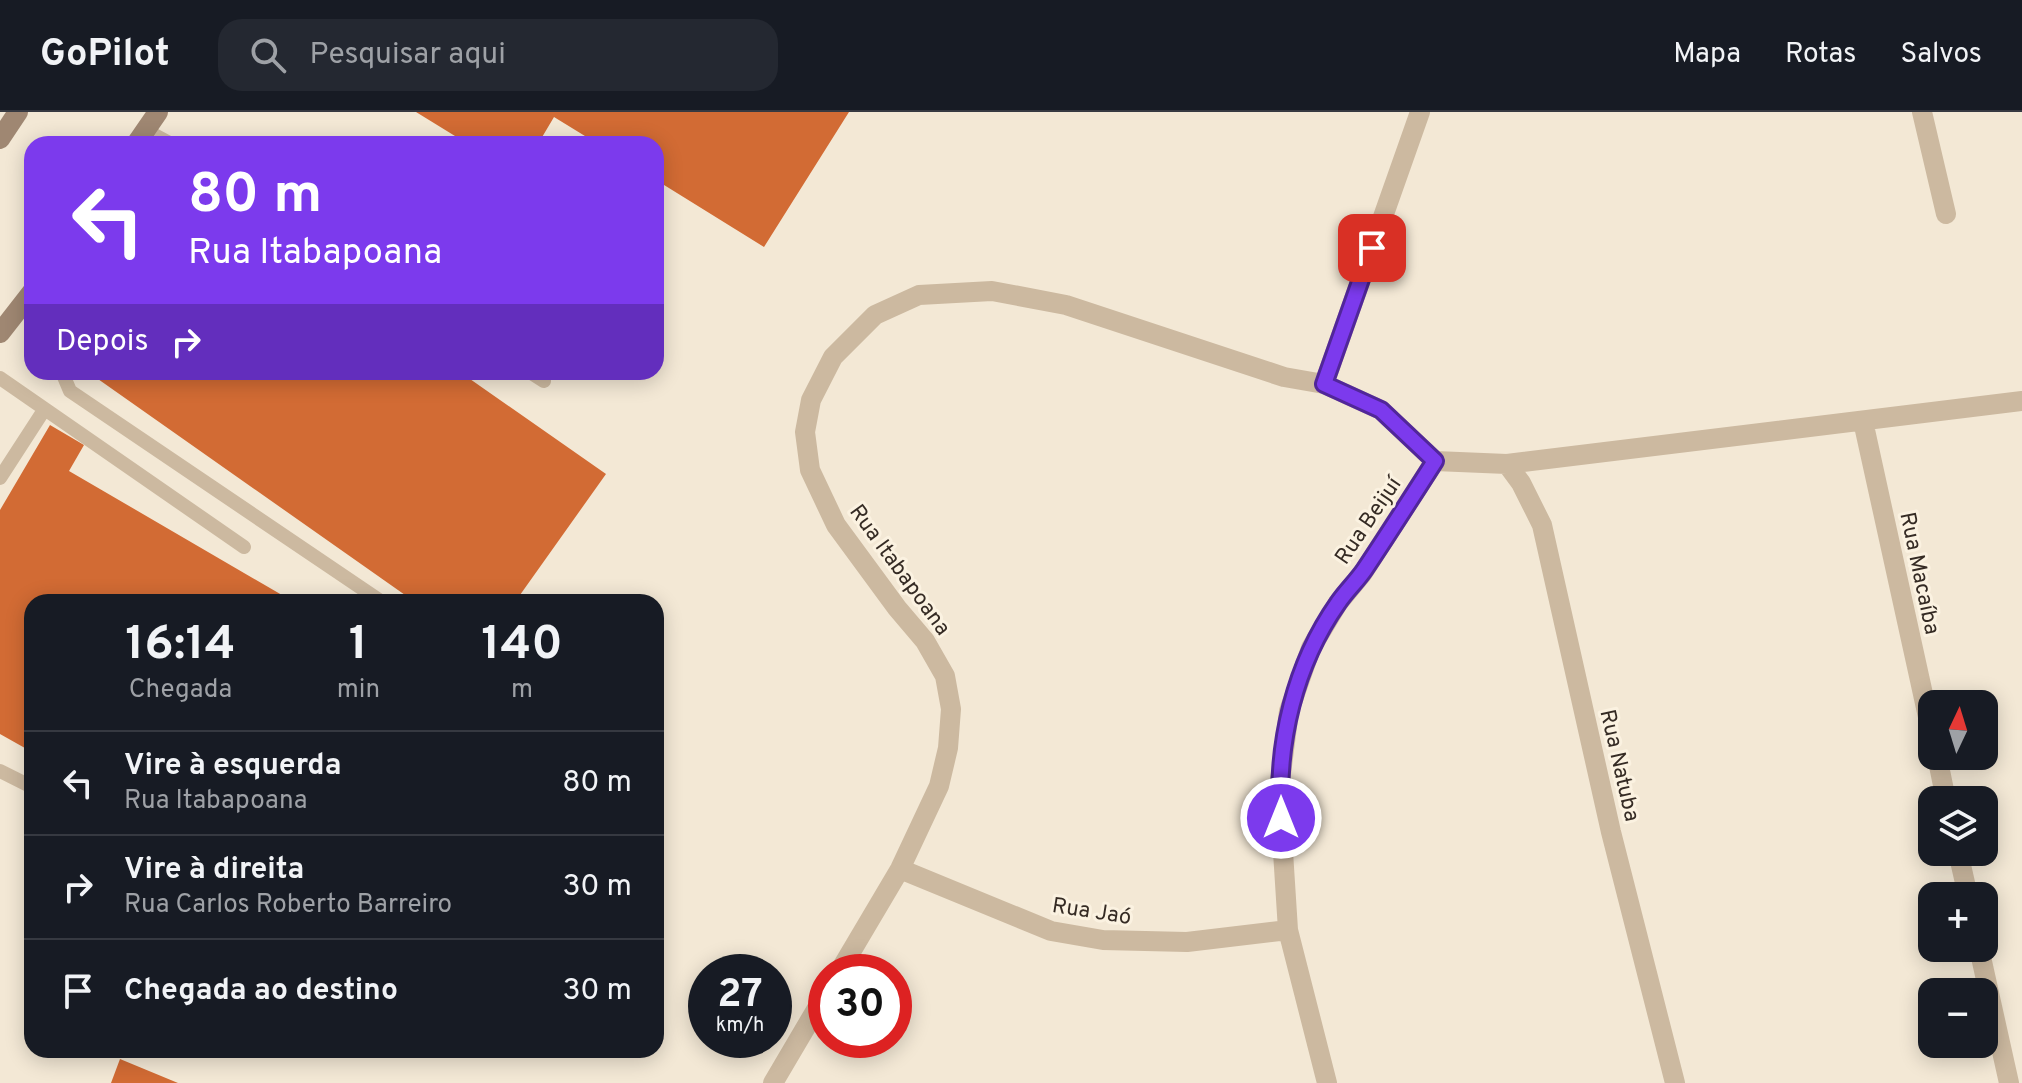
<!DOCTYPE html>
<html lang="pt">
<head>
<meta charset="utf-8">
<style>
	body { margin:0; font-family:Overpass,sans-serif; background:#242831; color:#f1f3f6; height:100vh; display:flex; flex-direction:column; font-size:30px; white-space:nowrap }
	* { box-sizing:border-box; margin:0 }
	p { font-size:26px; color:#9ea1a6 }
	.icon { flex:none; width:44px; height:44px; fill:none; stroke:currentColor; stroke-width:2; stroke-linecap:round; stroke-linejoin:round }
	.map { position:relative; flex:1; overflow:hidden }
	.panel { position:absolute; left:24px; top:482px; width:640px; height:464px; display:flex; flex-direction:column; background:#171b24; border-radius:24px; box-shadow:0 4px 20px #0003 }
	.panel>* { flex:none }
	.banner { position:absolute; left:24px; top:24px; width:640px; height:244px; border-radius:24px; box-shadow:0 4px 20px #0003; background:#7c3aed; color:#fff; overflow:hidden }
	.needle { width:52px; rotate:4deg }
	.fabs { position:absolute; left:1918px; top:578px; display:grid; gap:16px }
	.fabs a { display:grid; place-items:center; width:80px; height:80px; border-radius:16px; background:#171b24; box-shadow:0 4px 20px #0003; font-size:40px }
	.speed { position:absolute; left:688px; top:842px; display:flex; gap:16px; font-size:40px; font-weight:700; text-align:center }
	.speed>* { display:grid; place-content:center; width:104px; height:104px; border-radius:50%; background:#171b24; box-shadow:0 4px 20px #0003; line-height:1 }
	.speed small { font-size:20px; font-weight:400 }
	.speed .limit { border:12px solid #d22; background:#fff; color:#111 }
	.pin { position:absolute; display:grid; place-items:center; width:68px; height:68px; color:#fff; margin:-34px; border-radius:16px; box-shadow:0 4px 12px #0006 }
	.me { position:absolute; width:88px; margin:-44px; rotate:0deg; stroke-linejoin:round; filter:drop-shadow(0 0 6px #0008) }
	.turn { display:flex; align-items:center; gap:28px; height:168px; padding:0 32px; font-size:36px }
	.turn .icon { width:104px; height:104px; stroke-width:2.5 }
	.turn b { display:block; font-size:56px; line-height:68px }
	.then { display:flex; align-items:center; height:76px; padding:0 32px; background:#0003; gap:16px; font-size:30px }
	.eta { display:flex; justify-content:space-evenly; align-items:center; height:136px; text-align:center }
	.eta b { font-size:48px; font-weight:700; line-height:56px }
	ul { padding:0; list-style:none }
	li { display:flex; align-items:center; gap:24px; height:104px; padding:0 32px; border-top:2px solid #363941 }
	li div { flex:1 }
	li b { display:block; font-size:30px }
	li em { font-style:normal }
	header { display:flex; align-items:center; gap:48px; box-sizing:border-box; height:112px; padding:0 40px; background:#171b24; border-bottom:2px solid #363941 }
	header strong { font-size:38px }
	nav { display:flex; gap:44px; margin-inline-start:auto; font-size:28px }
	.search { width:560px; height:72px; background:#242831; display:flex; align-items:center; gap:20px; box-sizing:border-box; padding:0 28px; border-radius:24px; color:#9ea1a6; font-size:30px }
	.map>svg:first-child { display:block }
	.building { fill:#d26b34 }
	.lines { fill:none; stroke-linecap:round; stroke-linejoin:round }
	.service { stroke:#ccb9a0; stroke-width:14 }
	.minor { stroke:#ccb9a0; stroke-width:20 }
	.secondary { stroke:#9f8772; stroke-width:20 }
	.route-casing { stroke:#51269a; stroke-width:20 }
	.route { stroke:#7c3aed; stroke-width:14 }
	.labels { text-anchor:middle; stroke-width:6; stroke-linejoin:round; paint-order:stroke }
	.street-label { font-size:22px; fill:#352b24; stroke:#fbf2e1 }
</style>
</head>
<body>
<header>
<strong>GoPilot</strong>
<div class="search"><svg class="icon" aria-label="search" viewBox="0 0 24 24"><circle cx="10" cy="10" r="6"/><path d="M15 15l6 6"/></svg>Pesquisar aqui</div>
<nav><a>Mapa</a><a>Rotas</a><a>Salvos</a></nav>
</header>
<div class="map">
<svg width="2022" height="971" viewBox="0 0 2022 971">
	<rect width="100%" height="100%" fill="#f3e8d5"/>
	<path class="building" d="M416,0H849L764,135L656,68V32H598L554,5L538,32H468Z
		M88,260H460L606,362L515,490H415Z
		M50,313L84,333L69,359L294,490H32V640L0,622V398Z
		M120,947L178,971H111Z"/>
	<g class="lines">
		<path class="service" d="M145,18L171,32
			M62,260L70,279L382,490
			M530,260L544,269
			M0,266L244,435
			M0,366L44,298
			M0,659L32,675"/>
		<path class="minor" d="M1922,0L1946,102
			M1324,272L1420,0
			M1863,309L1932,623
			M1435,349L1507,352L2022,289
			M1507,352L1521,371L1542,413L1611,720L1675,971
			M1937,644L1946,688
			M1958,740L1968,784
			M900,757L1051,819L1103,828L1187,830L1288,818
			M1979,836L2009,971
			M839,860L900,757L939,674L948,636L951,597L945,564L925,529L897,496L836,413L810,358L805,320L811,288L833,245L875,203L919,183L992,179L1066,193L1284,265L1324,272L1381,298L1435,349
			M773,971L826,881
			M1327,971L1288,818L1279,677L1289,599L1311,536L1338,491L1362,462L1435,349"/>
		<path class="secondary" d="M0,27L18,0
			M136,32L158,0
			M0,221L32,180"/>
	</g>
	<g class="lines">
		<g class="route-casing">
			<path id="route" d="M1281,706C1276,631 1295,552 1338,491C1346,479 1357,469 1365,457C1389,421 1412,385 1435,349L1381,298L1324,272L1372,136"/>
		</g>
		<use href="#route" class="route"/>
	</g>
	<g class="labels">
		<g class="street-label">
			<text transform="translate(1367 408) rotate(-56)" y="8">Rua Beijuí</text>
			<text transform="translate(901 457) rotate(54)" y="8">Rua Itabapoana</text>
			<text transform="translate(1921 461) rotate(78)" y="8">Rua Macaíba</text>
			<text transform="translate(1621 653) rotate(77)" y="8">Rua Natuba</text>
			<text transform="translate(1092 798) rotate(9)" y="8">Rua Jaó</text>
		</g>
	</g>
</svg>
<div class="fabs">
<a><svg class="needle" viewBox="-14 -14 28 28"><path d="M0-13l5 13h-10z" fill="#e53935"/><path d="M0 13l5-13h-10z" fill="#9ea1a6"/></svg></a>
<a><svg class="icon" aria-label="layers" viewBox="0 0 24 24"><path d="M12 4l9 5-9 5-9-5zM3 14l9 5 9-5"/></svg></a>
<a>+</a>
<a>−</a>
</div>
<div class="speed"><div>27<small>km/h</small></div><div class="limit">30</div></div>
<div class="pin" style="left:1372px;top:136px;background:#d93025"><svg class="icon" aria-label="arrive" viewBox="0 0 24 24"><path d="M6 21V4h12l-3 4 3 4H6"/></svg></div>
<svg class="me" style="left:1281px;top:706px" viewBox="-20 -20 40 40"><circle r="17" fill="#7c3aed" stroke="#fff" stroke-width="3"/><path d="M0-11L8 9 0 5-8 9z" fill="#fff"/></svg>
<div class="banner">
<div class="turn"><svg class="icon" aria-label="left" viewBox="0 0 24 24"><path d="M17 20v-9H6M10 6l-5 5 5 5"/></svg><div><b>80 m</b>Rua Itabapoana</div></div>
<div class="then">Depois<svg class="icon" aria-label="right" viewBox="0 0 24 24"><path d="M7 20v-9h11M14 6l5 5-5 5"/></svg></div>
</div>
<section class="panel">
<div class="eta">
<div><b>16:14</b><p>Chegada</p></div>
<div><b>1</b><p>min</p></div>
<div><b>140</b><p>m</p></div>
</div>
<ul>
<li><svg class="icon" aria-label="left" viewBox="0 0 24 24"><path d="M17 20v-9H6M10 6l-5 5 5 5"/></svg><div><b>Vire à esquerda</b><p>Rua Itabapoana</p></div><em>80 m</em></li>
<li><svg class="icon" aria-label="right" viewBox="0 0 24 24"><path d="M7 20v-9h11M14 6l5 5-5 5"/></svg><div><b>Vire à direita</b><p>Rua Carlos Roberto Barreiro</p></div><em>30 m</em></li>
<li><svg class="icon" aria-label="arrive" viewBox="0 0 24 24"><path d="M6 21V4h12l-3 4 3 4H6"/></svg><div><b>Chegada ao destino</b></div><em>30 m</em></li>
</ul>
</section>
</div>
</body>
</html>
